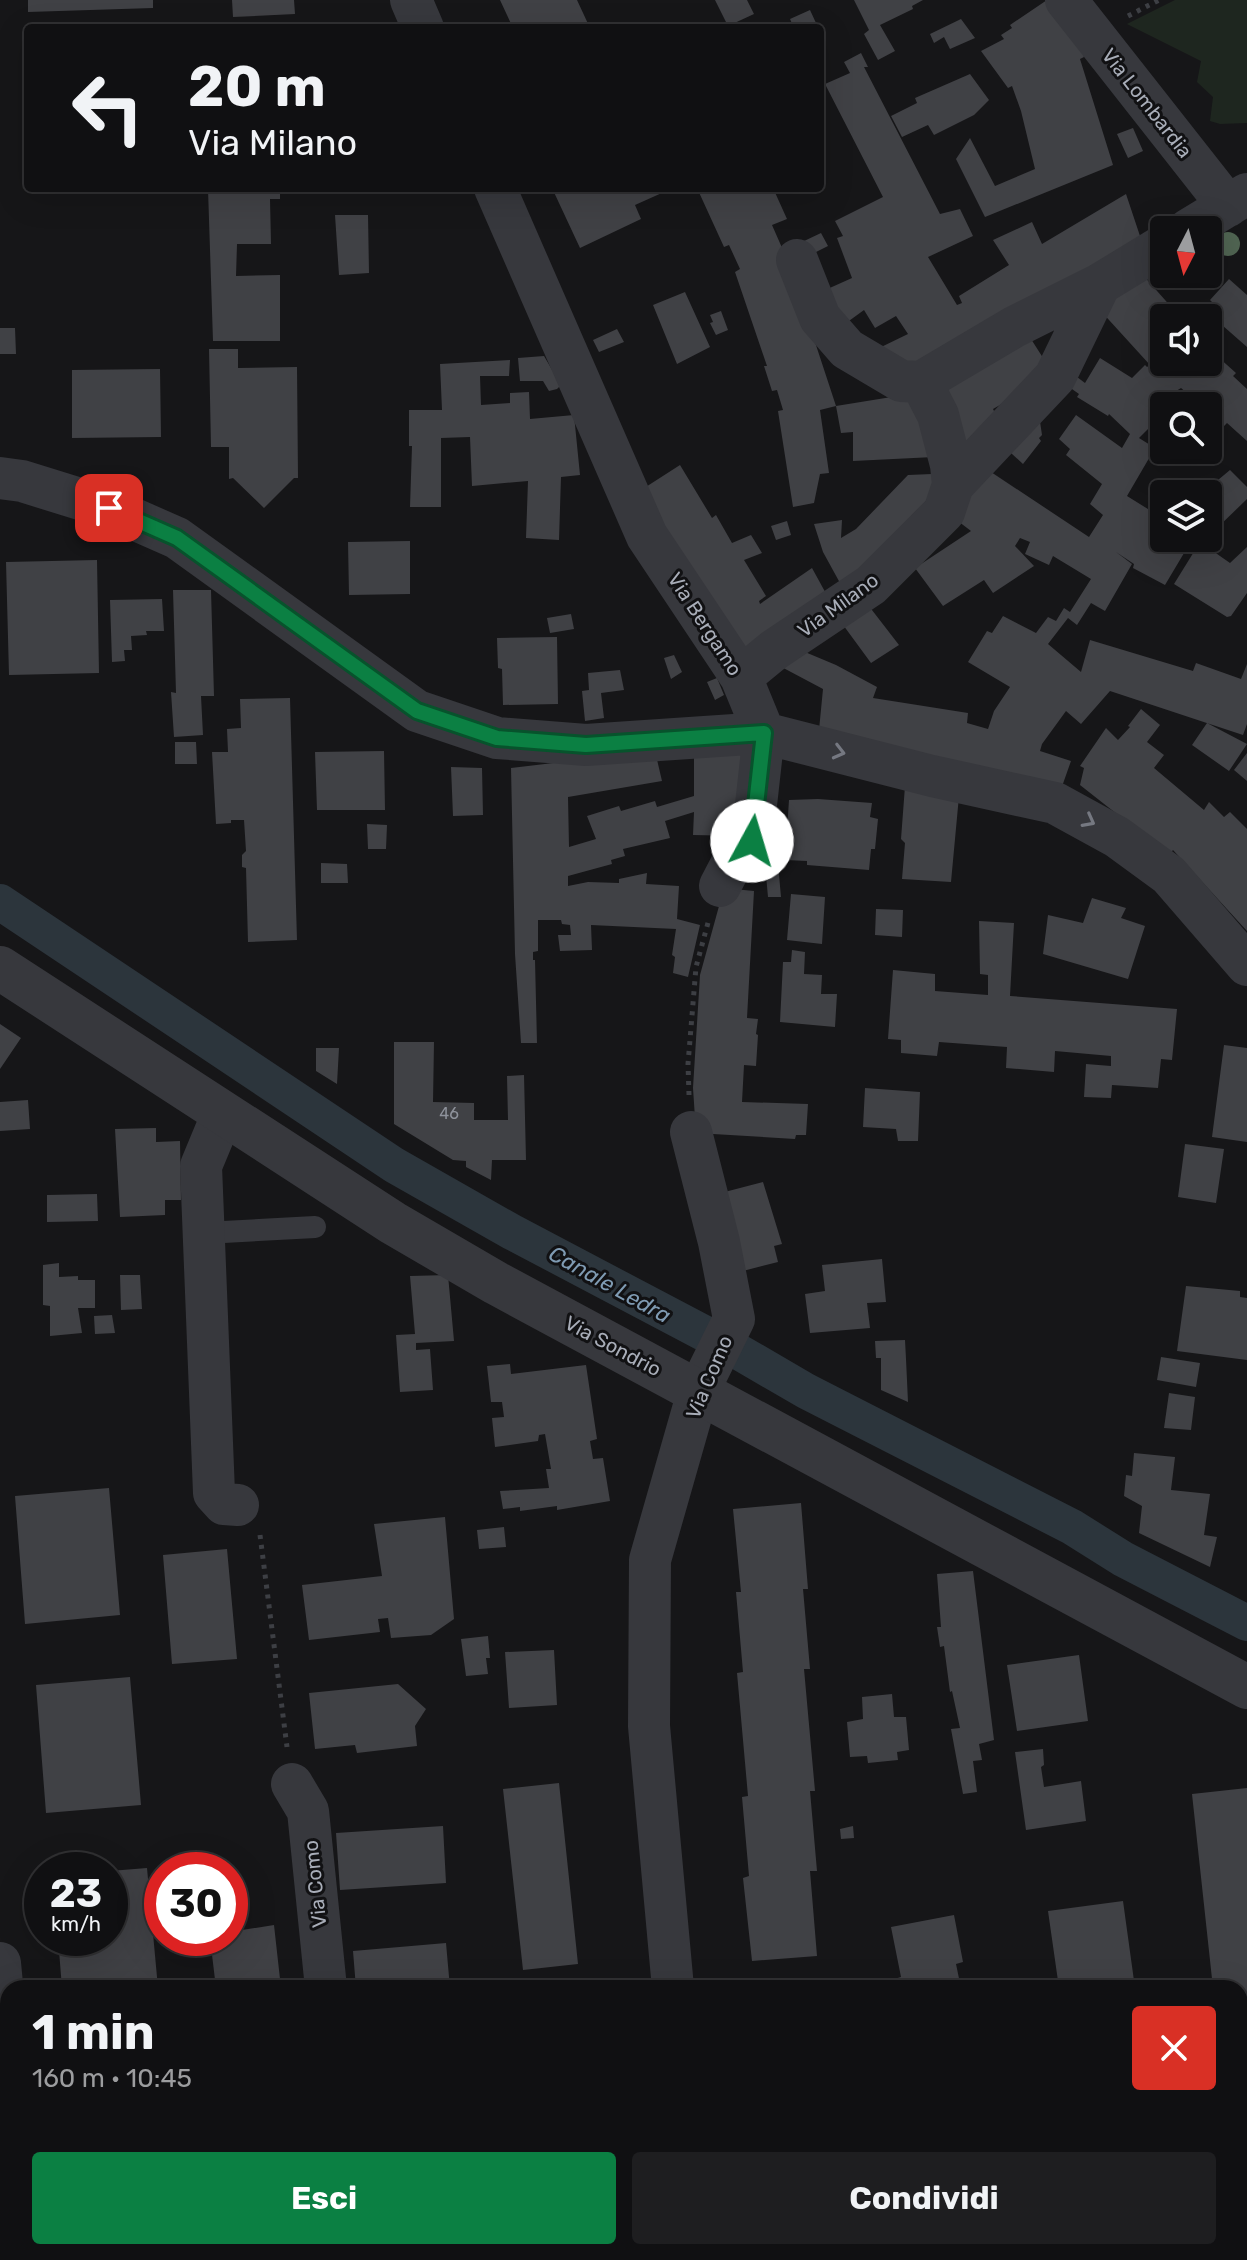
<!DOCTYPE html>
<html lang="it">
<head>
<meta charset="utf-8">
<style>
	body { margin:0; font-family:Rubik,sans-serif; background:#1e1e20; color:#f1f3f6; height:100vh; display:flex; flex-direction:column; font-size:30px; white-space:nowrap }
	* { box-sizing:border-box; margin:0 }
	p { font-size:26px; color:#9c9d9f }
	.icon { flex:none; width:44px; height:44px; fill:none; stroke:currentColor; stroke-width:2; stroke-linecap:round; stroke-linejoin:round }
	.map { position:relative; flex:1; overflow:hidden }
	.side { position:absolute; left:0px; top:1980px; width:1248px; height:280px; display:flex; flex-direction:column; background:#101012; border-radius:24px 24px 0 0; box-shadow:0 8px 32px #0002,0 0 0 2px #303032 }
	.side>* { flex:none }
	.banner { position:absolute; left:24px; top:24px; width:800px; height:168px; border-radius:8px; box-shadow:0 8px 32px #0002,0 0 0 2px #303032; background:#101012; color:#f1f3f6; overflow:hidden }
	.needle { width:52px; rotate:186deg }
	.controls { position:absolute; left:1150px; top:216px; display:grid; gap:16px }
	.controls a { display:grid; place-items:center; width:72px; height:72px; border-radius:8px; background:#101012; box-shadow:0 8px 32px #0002,0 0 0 2px #303032; font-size:40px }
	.speed { position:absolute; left:24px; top:1852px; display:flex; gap:16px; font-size:40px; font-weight:700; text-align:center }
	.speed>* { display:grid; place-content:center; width:104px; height:104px; border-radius:50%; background:#101012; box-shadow:0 8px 32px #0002,0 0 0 2px #303032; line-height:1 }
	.speed small { font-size:20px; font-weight:400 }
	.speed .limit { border:12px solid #d22; background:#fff; color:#111 }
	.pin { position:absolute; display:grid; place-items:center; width:68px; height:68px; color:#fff; margin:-34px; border-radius:16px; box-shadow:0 4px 12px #0006 }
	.me { position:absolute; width:88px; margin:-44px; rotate:6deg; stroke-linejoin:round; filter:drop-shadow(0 0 6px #0008) }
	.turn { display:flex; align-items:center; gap:28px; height:168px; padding:0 32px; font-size:36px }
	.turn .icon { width:104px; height:104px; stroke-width:2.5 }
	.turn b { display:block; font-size:56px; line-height:68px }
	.round { display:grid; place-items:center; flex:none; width:84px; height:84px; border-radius:8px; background:#1e1e20 }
	.overview { display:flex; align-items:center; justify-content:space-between; height:136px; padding:0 32px }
	h1 { font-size:48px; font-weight:700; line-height:60px }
	.cta { display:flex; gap:16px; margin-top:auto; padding:16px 32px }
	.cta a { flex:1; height:92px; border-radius:8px; background:#0b8043; color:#fff; font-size:32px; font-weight:700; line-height:92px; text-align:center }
	.cta a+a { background:#1e1e20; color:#f1f3f6 }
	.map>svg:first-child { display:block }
	.green { fill:#1e261f }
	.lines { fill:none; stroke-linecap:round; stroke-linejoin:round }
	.canal { stroke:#2c353c; stroke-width:36 }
	.building { fill:#404145 }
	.path { stroke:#3d3f44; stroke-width:5; stroke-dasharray:4 6; stroke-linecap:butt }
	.service { stroke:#37383d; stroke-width:22 }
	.minor { stroke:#37383d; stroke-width:42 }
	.tertiary { stroke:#37383d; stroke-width:44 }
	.tree { fill:#506452 }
	.oneway { stroke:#757881 }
	.route-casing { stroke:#07532c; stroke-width:20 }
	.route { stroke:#0b8043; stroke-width:14 }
	.labels { text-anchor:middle; stroke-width:6; stroke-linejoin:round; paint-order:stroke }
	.number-label { font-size:16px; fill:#8e929b }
	.street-label { font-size:20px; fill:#a8adb8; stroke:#111113 }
	.water-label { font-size:22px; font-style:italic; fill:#7f9bb3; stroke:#111113 }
</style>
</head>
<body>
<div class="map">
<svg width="1247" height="2260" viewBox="0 0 1247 2260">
	<rect width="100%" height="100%" fill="#161618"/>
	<path class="green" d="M1175,0H1247V123L1220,124L1210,121L1213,97L1197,82L1201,61L1127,24Z"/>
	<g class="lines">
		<path class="canal" d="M0,902L394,1165L512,1232L732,1348L806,1391L1072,1527L1123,1559L1247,1623"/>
	</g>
	<path class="building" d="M28,0H153V8L28,12Z
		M232,0H294L295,14L233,17Z
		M500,0H577L590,28H513Z
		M715,0H747L754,14L728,26Z
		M854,0H923L912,6L913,9L880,25L895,51L878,60L864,34L869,30Z
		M1047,0L1074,28L1084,57L1080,59L1113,165L985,217L956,159L970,138L995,186L1035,169L1021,111L1012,86L1008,88L981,51L1004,39L1001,35L1012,28L1010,25Z
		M810,10L816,23L811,26L812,28H794L790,19Z
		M961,19L975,38L950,49L944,37L934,43L930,34Z
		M861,53L868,67H864L940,214L960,209L973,236L928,257L957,305L962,303L959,296L1009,265L993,240L1032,222L1042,244L1126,194L1143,245L909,376L875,350L908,334L896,316L875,328L864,310L842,326L823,291L852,278L837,238L843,236L835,221L883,197L825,84L850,73L844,62Z
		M970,74L989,100L974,115L934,135L928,125L902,137L891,116L917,103L915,98Z
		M1133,128L1143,151L1128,158L1117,134Z
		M280,188V199H270L271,244H237L236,276L280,275V341H213L208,189Z
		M552,188H673L635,205L641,219L580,248Z
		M697,188H773L787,219L772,225L790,266L836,406L820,410L829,473L820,474L814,503L793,507L778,411L783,410L777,390L772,391L764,366H767L735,272L740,269L729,245L724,247Z
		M335,215H368L369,273L339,275Z
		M821,233L828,246L808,256L802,242Z
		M1142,274L1181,318H1164V362H1208V348L1236,373L1233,376L1247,389V441L1227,423L1224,426L1208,412V406H1202L1181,388L1173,393L1155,413L1159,418L1139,438L1155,448L1127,496L1164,519V538H1193L1165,585L1133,568L1134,564L1116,552L1132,564L1105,611L1091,603L1077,625L1068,618L1048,644L1081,672L1090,640L1193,671L1196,663L1241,679L1247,664V724L1243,735L1110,691L1081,724L1066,711L1042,744L1040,751L1071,761L1059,795L819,730L823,689L774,663L793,647L836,665L877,687L873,698L968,713L967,723L988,729L994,711L1010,687L968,662L987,631L992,633L1003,616L1036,633L1048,617L1056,621L1064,608L1070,612L1091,579L1053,556L1049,565L1025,554L1030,542L1020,538L1015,546L1034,566L993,593L984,580L943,606L915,568L971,531L950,515L979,464L1089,537L1103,515L1090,504L1102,484L1066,455L1070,449L1059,439L1076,415L1122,448L1130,434L1109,414L1108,416L1077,397L1079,394L1062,382L1065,368L1085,383L1100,358L1132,378L1145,365L1147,367L1150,365L1099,309Z
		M1229,279L1247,295V347L1214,318L1221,311L1210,300Z
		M685,292L710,347L677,364L653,305Z
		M721,311L728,330L716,335L710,323L713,322L710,315Z
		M0,328H15L16,354H0Z
		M1024,328L1052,372L1033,386L993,409L1003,429L970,457L936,380Z
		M617,329L624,342L599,352L593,340Z
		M209,349H238V368L297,367L298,478H294L264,508L233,478L229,479V447H211Z
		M544,356L561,385L557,389L549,391L543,381H520L518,358Z
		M510,360L509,376H480L481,405L510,403V393L529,392L530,419L574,415L580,475L561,477L559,540L526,538L528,481L472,486L470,437L441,438V507H410L412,446H409V410H442L440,364Z
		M160,369L161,437L72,438V370Z
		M910,394L934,457L853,461V432L841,433L836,406Z
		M1038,408L1042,435L1039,438L1041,441L1023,464L998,441Z
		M680,465L712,518L716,515L732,543L751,535L762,553L744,560L766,596L759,601L760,604L812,568L829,599L743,654L638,492Z
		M1230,470L1247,487V499L1214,531L1208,525V499L1218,491L1212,485Z
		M932,474L933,488L904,541L840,583L823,552L814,524L842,520L841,538L856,529L908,475Z
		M1183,479L1197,494H1174L1171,490Z
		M787,521L791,535L776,540L771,526Z
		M410,541V594L349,595L348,542Z
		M1200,542L1230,563L1247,547V593L1231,616L1227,617L1174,584Z
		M97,560L99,673L9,675L6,562Z
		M173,590H211L214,696H201L203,735L174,737L171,692L176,693Z
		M162,599L164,631H146L147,635L131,636L132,650H124L125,661L112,662L110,600Z
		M865,601L899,645L871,663L838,618Z
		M571,614L574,629L550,633L547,618Z
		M557,637L558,704L503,705L502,669L498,668L497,638Z
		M674,655L682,672L671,679L664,658Z
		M620,670L624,690L601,693L604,718L585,721L582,691L589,690L588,673Z
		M717,678L724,695L715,700L707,682Z
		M290,698L297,940L248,942L246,868L242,867V855L246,851L244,820H231V823L216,824L212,752H228L227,729L241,728L240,699Z
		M1141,709L1160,725L1147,742L1164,755L1154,768L1204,810L1209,802L1224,817L1230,812L1247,829V931L1173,850L1169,855L1080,785L1084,768L1080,766L1106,728L1118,740L1130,727L1128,726Z
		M1207,723L1247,744L1229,771L1192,745Z
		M175,742H196L197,764H175Z
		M694,748L742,749L741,836L693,835L694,812L665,821L670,838L623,849L625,856L611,860L612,864L568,876V886L588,882L619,883V879L647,873L646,884L679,886L677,919L700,925L688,977L673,973L675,957L672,955L676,929L591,925L592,950L560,951L558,935H571L570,925L562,924L561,920H538V951L533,952V960H535L537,1043H521L515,954L511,768L655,751L662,781L568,797L569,847L596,839L587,816L619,806L621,811L655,801L657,807L694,796Z
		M384,751L385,810H317L315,752Z
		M1247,753V781L1234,770Z
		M451,767L482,768L483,815L453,816Z
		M905,786L959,796L951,882L902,879L905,843L901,839Z
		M818,799L872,803L870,817L878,819L875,849H871L869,870L807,865V861L785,860L789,800Z
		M367,824L387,825L386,849H368Z
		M321,863L347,864L348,883H321Z
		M765,864H778L781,897H768Z
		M724,888L754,891L747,1018L758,1019L756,1034L758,1035L756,1066L744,1065L742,1102L808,1104L806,1135H796L795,1139L696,1133L693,1088L700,975Z
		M791,894L825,897L822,944L787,940Z
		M1092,898L1126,908L1121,918L1145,926L1128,979L1043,954L1048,915L1083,923Z
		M876,909L903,910L902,937L875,935Z
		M979,921L1014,923L1010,996L1177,1009L1172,1060L1161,1059L1158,1088L1112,1085L1111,1098L1084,1097L1086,1064L1111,1066V1056L1055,1051L1054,1072L1006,1068L1007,1047L939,1042L937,1056L901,1053V1040L888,1039L893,970L935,974V991L988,995V975L980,974Z
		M792,950L805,952L804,974L822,975L821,994H837L835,1027L780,1022L783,962H791Z
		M0,1024L21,1038L0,1069Z
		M394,1042H434L433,1102L474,1103V1120H508L507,1076L524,1075L526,1160H492L491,1180L466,1167V1161L453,1160L394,1124Z
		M1224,1045L1247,1048V1142L1212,1137Z
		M316,1048H339L337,1084L316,1071Z
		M865,1088L920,1092L918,1141H898L896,1129L863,1127Z
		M28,1100L30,1129L0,1131V1102Z
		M156,1128V1142L180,1141L181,1200H165V1215L120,1217L115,1129Z
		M1185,1144L1224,1149L1216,1203L1178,1197Z
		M763,1182L782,1244L774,1246L778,1262L739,1272L717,1194Z
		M97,1194L98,1221L47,1222V1195Z
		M882,1259L886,1302L867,1303L870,1328L810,1333L805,1294L825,1291L822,1265Z
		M59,1263V1277L78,1276V1280H95V1308H78L82,1333L50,1336V1306L43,1305V1265Z
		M120,1275H140L142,1309L121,1310Z
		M448,1275L454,1341L416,1343V1350L430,1349L433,1390L400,1392L396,1335L415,1334L410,1276Z
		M1186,1286L1240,1291V1297L1247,1298V1360L1177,1351Z
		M112,1315L115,1333L95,1334L94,1316Z
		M905,1340L906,1359L908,1402L881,1390V1358H876L875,1341Z
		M1161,1357L1200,1363L1196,1387L1157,1380Z
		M510,1364L511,1374L586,1365L597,1439L590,1441L593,1459L603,1458L610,1501L557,1510V1506L520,1511V1507L503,1509L500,1491L549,1488L546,1469H551L545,1434L539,1435L538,1441L495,1447L492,1418L504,1417L502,1402H491L487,1366Z
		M1169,1393L1195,1397L1191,1430L1164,1428Z
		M1134,1453L1175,1457L1171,1490L1210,1494L1204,1535L1217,1537L1210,1567L1139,1533L1142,1506L1124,1496L1126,1475L1132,1476Z
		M109,1488L120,1615L25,1624L15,1496Z
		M801,1503L808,1589H803L810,1669H804L815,1791H810L817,1871H810L817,1956L752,1961L743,1878L749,1876L742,1797L748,1796L737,1673L743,1672L736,1592H741L733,1509Z
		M445,1517L454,1619L431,1635L391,1638L388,1618L378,1619L380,1632L309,1640L302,1585L382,1576L374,1524Z
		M504,1527L506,1547L479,1549L477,1530Z
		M227,1549L237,1659L172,1664L163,1555Z
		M973,1571L994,1740L979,1744L982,1760L973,1761L977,1792L963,1794L951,1729L960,1728L952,1691L950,1692L944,1646L940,1647L937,1627H941L937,1574Z
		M488,1636L490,1658H486L488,1674L466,1676L461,1639Z
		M554,1650L557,1705L509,1708L505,1652Z
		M1079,1655L1088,1721L1017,1731L1007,1665Z
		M130,1677L141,1805L46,1813L36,1685Z
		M398,1684L426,1709L415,1726L417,1746L357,1753L355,1745L315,1749L309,1693Z
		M892,1694L894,1717H906L909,1750L897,1752L898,1760L868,1763L867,1756L850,1757L847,1722L863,1719L862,1697Z
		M1043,1749L1044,1765L1041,1767L1044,1787L1081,1781L1086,1821L1026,1830L1015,1752Z
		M559,1783L578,1964L523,1970L503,1789Z
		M1247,1788V2000L1240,2001V1988H1213L1192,1794Z
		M443,1826L446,1883L340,1890L336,1833Z
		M853,1826L854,1838L841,1839L840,1829Z
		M147,1868L158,1988H62L58,1938H110V1871Z
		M1123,1901L1135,1988H1059L1048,1911Z
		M954,1915L963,1962L956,1964L961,1988H896L894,1979L901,1977L891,1927Z
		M241,1924L242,1930L274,1925L281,1988H216L210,1938H230V1925Z
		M446,1943L450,1988H356L353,1951Z
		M1247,2182V2260H1241L1240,2183Z
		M1097,2252H1172V2255L1136,2260H1098Z"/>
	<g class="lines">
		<path class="path" d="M1128,16L1159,0
			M689,1095L688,1064L696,967L709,919
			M260,1535L287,1747"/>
		<path class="service" d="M205,1233L315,1227"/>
		<path class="minor" d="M411,0L423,28
			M1066,0L1228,206
			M495,188L647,536L741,677L764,733L752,841L732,863L720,886
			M1188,230L1247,194
			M797,260L820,318L847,349L901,381L921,382
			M0,478L22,481L109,508L177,538L417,711L497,738L586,745L764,733L932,776L1055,803L1117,837L1169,875L1247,965
			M953,485L1055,377L1100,284
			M741,677L774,650L871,585L944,512L953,485L951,465L938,415L921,382L1014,327L1100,284L1164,245
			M223,1113L201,1166L214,1493L224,1504L238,1505
			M292,1784L308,1811L326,1988
			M0,1963L8,2049
			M673,1988L649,1726L650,1560L698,1392L734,1319L719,1242L691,1132
			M27,2252V2260
			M739,2252L757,2260
			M160,2260L183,2252"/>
		<path class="tertiary" d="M0,968L393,1223L496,1283L1247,1687"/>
	</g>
	<circle class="tree" cx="1228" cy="244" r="12"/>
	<defs><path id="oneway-chevron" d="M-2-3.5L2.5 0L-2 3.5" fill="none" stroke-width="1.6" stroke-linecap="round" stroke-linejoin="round" transform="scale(2)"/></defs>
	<g class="oneway">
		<use href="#oneway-chevron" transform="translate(839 752) rotate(14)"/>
		<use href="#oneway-chevron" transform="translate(1089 821) rotate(28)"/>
	</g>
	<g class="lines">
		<g class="route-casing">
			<path id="route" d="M109,508L177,538L417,711L497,738L586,745L764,733L752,841"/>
		</g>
		<use href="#route" class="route"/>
	</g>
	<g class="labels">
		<g class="number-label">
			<text x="449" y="1119">46</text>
		</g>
		<g class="street-label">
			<text transform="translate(1147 103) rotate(52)" y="7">Via Lombardia</text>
			<text transform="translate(838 605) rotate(-36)" y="7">Via Milano</text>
			<text transform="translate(705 624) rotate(57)" y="7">Via Bergamo</text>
			<text transform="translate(613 1346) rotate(28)" y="7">Via Sondrio</text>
			<text transform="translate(709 1377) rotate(-67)" y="7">Via Como</text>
			<text transform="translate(315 1884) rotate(-96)" y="7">Via Como</text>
		</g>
		<g class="water-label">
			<text transform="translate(610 1284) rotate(29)" y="8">Canale Ledra</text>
		</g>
	</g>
</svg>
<div class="controls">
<a><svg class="needle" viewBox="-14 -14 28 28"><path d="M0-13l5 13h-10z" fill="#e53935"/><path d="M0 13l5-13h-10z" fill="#9c9d9f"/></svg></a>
<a><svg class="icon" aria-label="sound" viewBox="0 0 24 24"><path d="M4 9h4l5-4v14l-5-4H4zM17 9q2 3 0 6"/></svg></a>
<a><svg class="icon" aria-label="search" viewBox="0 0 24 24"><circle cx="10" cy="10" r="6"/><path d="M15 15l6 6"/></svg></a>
<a><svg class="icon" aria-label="layers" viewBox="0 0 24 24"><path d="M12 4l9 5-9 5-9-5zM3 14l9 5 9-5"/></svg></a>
</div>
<div class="speed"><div>23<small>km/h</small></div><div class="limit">30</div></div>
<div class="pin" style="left:109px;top:508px;background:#d93025"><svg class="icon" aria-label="arrive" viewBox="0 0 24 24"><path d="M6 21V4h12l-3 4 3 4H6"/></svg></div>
<svg class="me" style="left:752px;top:841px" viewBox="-20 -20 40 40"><circle r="19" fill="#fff"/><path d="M0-13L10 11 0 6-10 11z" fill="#0b8043"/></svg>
<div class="banner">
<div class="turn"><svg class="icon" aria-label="left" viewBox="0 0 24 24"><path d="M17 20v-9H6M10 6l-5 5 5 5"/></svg><div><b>20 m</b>Via Milano</div></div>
</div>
<section class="side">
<div class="overview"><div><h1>1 min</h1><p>160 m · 10:45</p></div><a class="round" style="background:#d93025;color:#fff"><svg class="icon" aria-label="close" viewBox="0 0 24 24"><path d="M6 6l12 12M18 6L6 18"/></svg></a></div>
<div class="cta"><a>Esci</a><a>Condividi</a></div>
</section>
</div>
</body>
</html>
